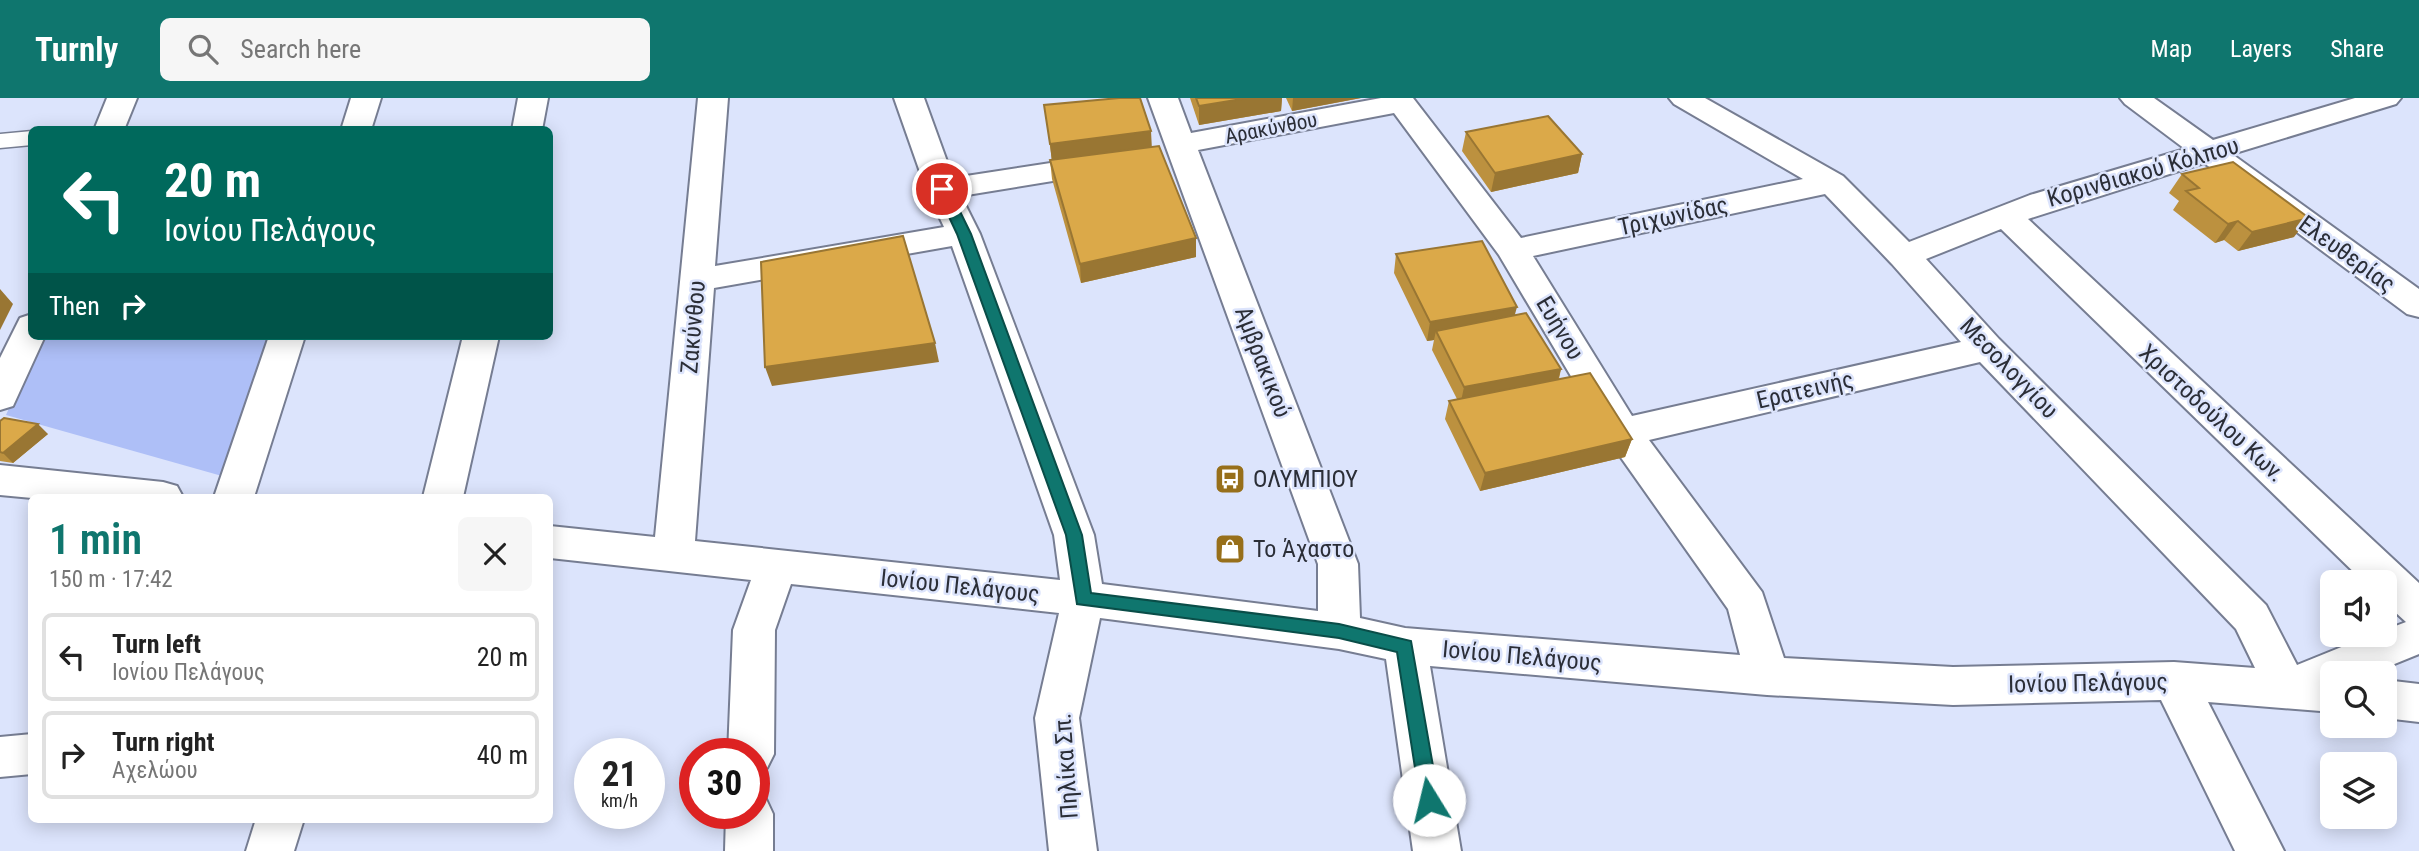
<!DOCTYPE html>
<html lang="en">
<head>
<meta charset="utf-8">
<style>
	body { margin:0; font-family:"Roboto Condensed",sans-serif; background:#f6f6f6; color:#222; height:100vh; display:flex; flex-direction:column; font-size:26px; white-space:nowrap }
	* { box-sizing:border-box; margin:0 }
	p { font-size:23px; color:#767676 }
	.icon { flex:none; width:38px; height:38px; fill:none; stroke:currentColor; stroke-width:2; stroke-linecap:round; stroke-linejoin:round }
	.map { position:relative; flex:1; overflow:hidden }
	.sheet { position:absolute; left:28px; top:396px; width:525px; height:329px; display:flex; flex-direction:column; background:#fff; border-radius:10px; box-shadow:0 4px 18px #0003 }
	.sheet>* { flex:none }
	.guide { position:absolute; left:28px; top:28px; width:525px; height:214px; border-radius:10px; box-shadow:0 4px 18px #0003; background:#00695c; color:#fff; overflow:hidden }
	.buttons { position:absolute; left:2320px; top:472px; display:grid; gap:14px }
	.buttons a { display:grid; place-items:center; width:77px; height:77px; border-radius:10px; background:#fff; box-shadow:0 4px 18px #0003; font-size:35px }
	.speed { position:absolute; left:574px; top:640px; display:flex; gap:14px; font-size:35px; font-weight:700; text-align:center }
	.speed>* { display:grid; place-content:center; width:91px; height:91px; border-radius:50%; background:#fff; box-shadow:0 4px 18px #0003; line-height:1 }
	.speed small { font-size:18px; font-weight:400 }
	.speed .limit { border:10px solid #d22; background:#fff; color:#111 }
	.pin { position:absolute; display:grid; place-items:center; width:60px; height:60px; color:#fff; margin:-30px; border:4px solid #fff; border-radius:50%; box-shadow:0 2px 7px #0007 }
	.me { position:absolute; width:77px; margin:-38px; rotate:351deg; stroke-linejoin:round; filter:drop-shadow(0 0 5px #0008) }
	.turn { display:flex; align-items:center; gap:24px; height:147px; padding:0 21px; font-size:32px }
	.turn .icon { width:91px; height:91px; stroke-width:2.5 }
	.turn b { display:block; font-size:49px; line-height:60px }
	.then { display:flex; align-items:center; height:66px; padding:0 21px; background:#0003; gap:14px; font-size:26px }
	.round { display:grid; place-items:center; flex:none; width:74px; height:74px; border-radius:10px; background:#f6f6f6 }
	.overview { display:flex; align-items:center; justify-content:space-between; height:119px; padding:0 21px }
	h1 { font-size:42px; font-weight:600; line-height:52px; color:#0f766e }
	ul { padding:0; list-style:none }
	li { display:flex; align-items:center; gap:21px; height:88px; margin:0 14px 10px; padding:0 7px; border:4px solid #e0e0e0; border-radius:10px }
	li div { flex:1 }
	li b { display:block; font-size:26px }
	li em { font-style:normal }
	header { display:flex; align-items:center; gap:42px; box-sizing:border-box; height:98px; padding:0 35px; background:#0f766e; color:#fff }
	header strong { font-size:33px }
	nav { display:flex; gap:38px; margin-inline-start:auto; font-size:24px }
	.search { width:490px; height:63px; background:#f6f6f6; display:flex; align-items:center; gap:18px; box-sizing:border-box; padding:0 24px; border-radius:10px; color:#767676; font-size:26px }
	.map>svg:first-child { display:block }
	.green { fill:#aebff7 }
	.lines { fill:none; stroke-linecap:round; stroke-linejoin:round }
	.service-casing { stroke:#767d92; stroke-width:3 }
	.minor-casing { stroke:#767d92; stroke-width:4 }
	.service { fill:#fff; fill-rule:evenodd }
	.minor { fill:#fff; fill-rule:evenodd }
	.wall { fill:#bc913f }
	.shaded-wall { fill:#997633 }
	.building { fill:#dba949; stroke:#997633; stroke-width:2 }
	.route { fill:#0f766e; stroke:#0a4d48; stroke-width:2 }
	.labels { text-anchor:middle; stroke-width:5; stroke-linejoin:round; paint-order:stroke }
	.far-street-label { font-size:21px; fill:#2b2e37; stroke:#dce4fc }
	.street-label { font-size:24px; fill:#2b2e37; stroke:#dce4fc }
	.poi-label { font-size:24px; fill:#2b2e37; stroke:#dce4fc; text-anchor:start }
</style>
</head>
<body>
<header>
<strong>Turnly</strong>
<div class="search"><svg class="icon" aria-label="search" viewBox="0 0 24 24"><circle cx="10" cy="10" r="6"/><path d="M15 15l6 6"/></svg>Search here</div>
<nav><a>Map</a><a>Layers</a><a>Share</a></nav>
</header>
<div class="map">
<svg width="2419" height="753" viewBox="0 0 2419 753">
	<rect width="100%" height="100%" fill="#dce4fc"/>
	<path class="green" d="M40,238H270L222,378L6,317Z"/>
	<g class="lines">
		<g class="service-casing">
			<path id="service" d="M32,33V47L0,50V36Z"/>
		</g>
		<g class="minor-casing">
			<path id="minor" d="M107,0H137L124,32H94Z
				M351,0H381L371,32H341Z
				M518,0H548L542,32H512Z
				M698,0H728L715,168L944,129L926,91L894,0H924L953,80L1103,57L1114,59L1118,66L1114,73L961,98L980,136L1094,437L1102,486L1318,513V466L1148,0H1178L1191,35L1381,0H1413L1521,140L1803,81L1674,6L1669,0H1705L1843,78L1909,144L2030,97L2185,51L2125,6L2120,0H2154L2213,42L2355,0H2401L2396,6L2232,56L2419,191V219L2407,216L2204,65L2028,121L2419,485V556L2370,576H2333V614L2208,604L2284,753H2235L2161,602L1953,607L1767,597L1430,568L1461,753H1413L1386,561L1339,551L1100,520L1079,620L1097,753H1049L1035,620L1059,515L791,486L775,532L774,656L767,670L754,675V656H728L733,532L751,482L550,460V428L655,439ZM1394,15L1499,157L1610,344L1728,511L1740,557L1405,530L1360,520L1358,466L1198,52ZM1825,96L1892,166L1961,244L1632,318L1533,158ZM2001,131L2365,485H2385V505L2406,524L2385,532V537H2371L2297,567L2266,507L1999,241L1926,161ZM952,148L1054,437L1060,482L695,443L714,190ZM1980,264L2236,531L2255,570L2174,564L1953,569L1784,560L1762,494L1649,342Z
				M32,216V238H45L13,308L0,312V260L20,220Z
				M269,238H305L254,399H214Z
				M463,238H499L463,399H423Z
				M0,367L163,384L177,388L183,399L32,400L0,397Z
				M2385,582L2419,586V624L2385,620Z
				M32,636V676L0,679V639Z
				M754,696L766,701L773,716V753H725L726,716H754Z
				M256,721H304L294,753H246Z"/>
		</g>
		<use href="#service" class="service"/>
		<use href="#minor" class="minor"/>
	</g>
	<path class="wall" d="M1190,0H1282L1281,13L1199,27Z
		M1286,0H1361L1292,13Z
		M1044,7L1152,49L1196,140V159L1081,185L1052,81L1050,62H1052Z
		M1466,34L1582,56L1578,75L1491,94L1462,53Z
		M2182,76L2294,139L2238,153L2224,142L2215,145L2173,112L2179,103L2169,95Z
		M1396,156L1515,218L1561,271L1559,281L1632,341L1625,359L1480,393L1445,321L1449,303L1457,301L1432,252L1434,242L1427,243L1394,175Z
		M0,323L48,336L13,365L0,363Z"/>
	<path class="shaded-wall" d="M1248,0H1282L1281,13L1199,27V8Z
		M1293,0H1361L1292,13Z
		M1151,33L1152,52L1052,65L1050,46Z
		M1582,56L1578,75L1491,94L1495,75Z
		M2309,120L2294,139L2238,153L2252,134Z
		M2238,123L2224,142L2215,145L2228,126Z
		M1196,140V159L1081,185L1080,166Z
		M0,191L13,206L0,232Z
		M1517,209L1512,227L1436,233L1434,242L1427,243L1430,224Z
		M935,245L939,264L772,288L765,269Z
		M1561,271L1556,290L1460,308L1464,289Z
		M38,326L48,336L13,365L3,355Z
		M1632,341L1625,359L1480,393L1485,375Z"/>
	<path class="building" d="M1119,0H1140L1151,33L1050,46L1044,7Z
		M1196,0H1248L1199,8Z
		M1548,18L1582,56L1495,75L1466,34Z
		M1159,48L1196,140L1080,166L1050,62Z
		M2233,64L2309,120L2252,134L2238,123L2228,126L2186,93L2199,90L2182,76Z
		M903,138L935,245L765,269L761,164Z
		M1482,143L1517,209L1430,224L1396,156Z
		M1526,215L1561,271L1464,289L1436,233Z
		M1590,275L1632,341L1485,375L1449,303Z
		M4,320L38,326L3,355L0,354V323Z"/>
	<path class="route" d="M942,87L949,91L971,136L1082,437L1091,495L1339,526L1411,543L1439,702L1436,708L1429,711L1422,708L1420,702L1397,554L1339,540L1077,506L1066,437L957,136L936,91Z"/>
	<defs>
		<g id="bus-square" transform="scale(1.575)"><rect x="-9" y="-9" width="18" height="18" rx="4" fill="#976f1a" stroke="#dce4fc"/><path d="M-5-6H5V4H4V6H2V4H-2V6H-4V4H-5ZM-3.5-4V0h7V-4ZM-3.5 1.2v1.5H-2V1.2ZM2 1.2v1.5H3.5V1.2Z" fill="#fff"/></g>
		<g id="shop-square" transform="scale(1.575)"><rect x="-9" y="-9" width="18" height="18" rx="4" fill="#976f1a" stroke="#dce4fc"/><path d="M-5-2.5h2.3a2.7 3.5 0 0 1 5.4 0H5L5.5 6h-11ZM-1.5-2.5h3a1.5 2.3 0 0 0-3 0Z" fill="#fff"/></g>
	</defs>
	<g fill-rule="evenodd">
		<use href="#bus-square" x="1230" y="381"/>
		<use href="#shop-square" x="1230" y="451"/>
	</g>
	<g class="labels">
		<g class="far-street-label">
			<text transform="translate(1271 30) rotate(-11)" y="7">Αρακύνθου</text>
		</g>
		<g class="street-label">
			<text transform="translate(2143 74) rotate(-16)" y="8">Κορινθιακού Κόλπου</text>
			<text transform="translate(1673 118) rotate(-12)" y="8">Τριχωνίδας</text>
			<text transform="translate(2347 156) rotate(36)" y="8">Ελευθερίας</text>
			<text transform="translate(693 229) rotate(-85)" y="8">Ζακύνθου</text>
			<text transform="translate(1560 230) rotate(59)" y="8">Ευήνου</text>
			<text transform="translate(1263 264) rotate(69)" y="8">Αμβρακικού</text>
			<text transform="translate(2009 270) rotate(46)" y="8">Μεσολογγίου</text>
			<text transform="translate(1805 292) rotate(-13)" y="8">Ερατεινής</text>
			<text transform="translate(2212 315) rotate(43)" y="8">Χριστοδούλου Κων.</text>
			<text transform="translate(960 488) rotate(6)" y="8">Ιονίου Πελάγους</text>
			<text transform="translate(1522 558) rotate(5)" y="8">Ιονίου Πελάγους</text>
			<text transform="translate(2088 585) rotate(-1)" y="8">Ιονίου Πελάγους</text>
			<text transform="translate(1066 668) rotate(-94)" y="8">Πηλίκα Σπ.</text>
		</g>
		<g class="poi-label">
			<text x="1253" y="389">ΟΛΥΜΠΙΟΥ</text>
			<text x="1253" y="459">Το Άχαστο</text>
		</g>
	</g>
</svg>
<div class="buttons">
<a><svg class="icon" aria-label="sound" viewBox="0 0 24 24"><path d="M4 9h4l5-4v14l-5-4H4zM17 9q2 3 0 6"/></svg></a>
<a><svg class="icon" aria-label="search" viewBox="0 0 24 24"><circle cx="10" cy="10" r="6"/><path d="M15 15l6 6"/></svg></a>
<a><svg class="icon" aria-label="layers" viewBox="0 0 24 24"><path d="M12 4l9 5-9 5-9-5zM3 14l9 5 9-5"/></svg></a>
</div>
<div class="speed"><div>21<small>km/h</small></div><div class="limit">30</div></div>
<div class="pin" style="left:942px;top:91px;background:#d93025"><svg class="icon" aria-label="arrive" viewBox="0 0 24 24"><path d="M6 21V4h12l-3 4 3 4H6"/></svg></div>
<svg class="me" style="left:1429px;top:702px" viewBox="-20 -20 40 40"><circle r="19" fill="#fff"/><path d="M0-13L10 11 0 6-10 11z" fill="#0f766e"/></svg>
<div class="guide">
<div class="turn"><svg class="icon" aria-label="left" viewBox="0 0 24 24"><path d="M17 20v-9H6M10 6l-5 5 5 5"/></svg><div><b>20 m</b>Ιονίου Πελάγους</div></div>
<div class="then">Then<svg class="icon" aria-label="right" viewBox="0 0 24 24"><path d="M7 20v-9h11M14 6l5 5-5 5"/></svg></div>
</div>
<section class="sheet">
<div class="overview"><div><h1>1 min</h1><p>150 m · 17:42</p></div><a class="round"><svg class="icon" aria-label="close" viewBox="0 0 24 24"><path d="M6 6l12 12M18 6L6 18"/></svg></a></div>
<ul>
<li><svg class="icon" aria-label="left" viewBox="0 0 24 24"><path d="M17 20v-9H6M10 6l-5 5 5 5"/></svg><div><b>Turn left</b><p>Ιονίου Πελάγους</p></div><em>20 m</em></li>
<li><svg class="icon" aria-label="right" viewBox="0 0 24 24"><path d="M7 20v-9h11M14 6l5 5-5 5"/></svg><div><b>Turn right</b><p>Αχελώου</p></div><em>40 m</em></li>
</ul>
</section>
</div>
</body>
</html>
